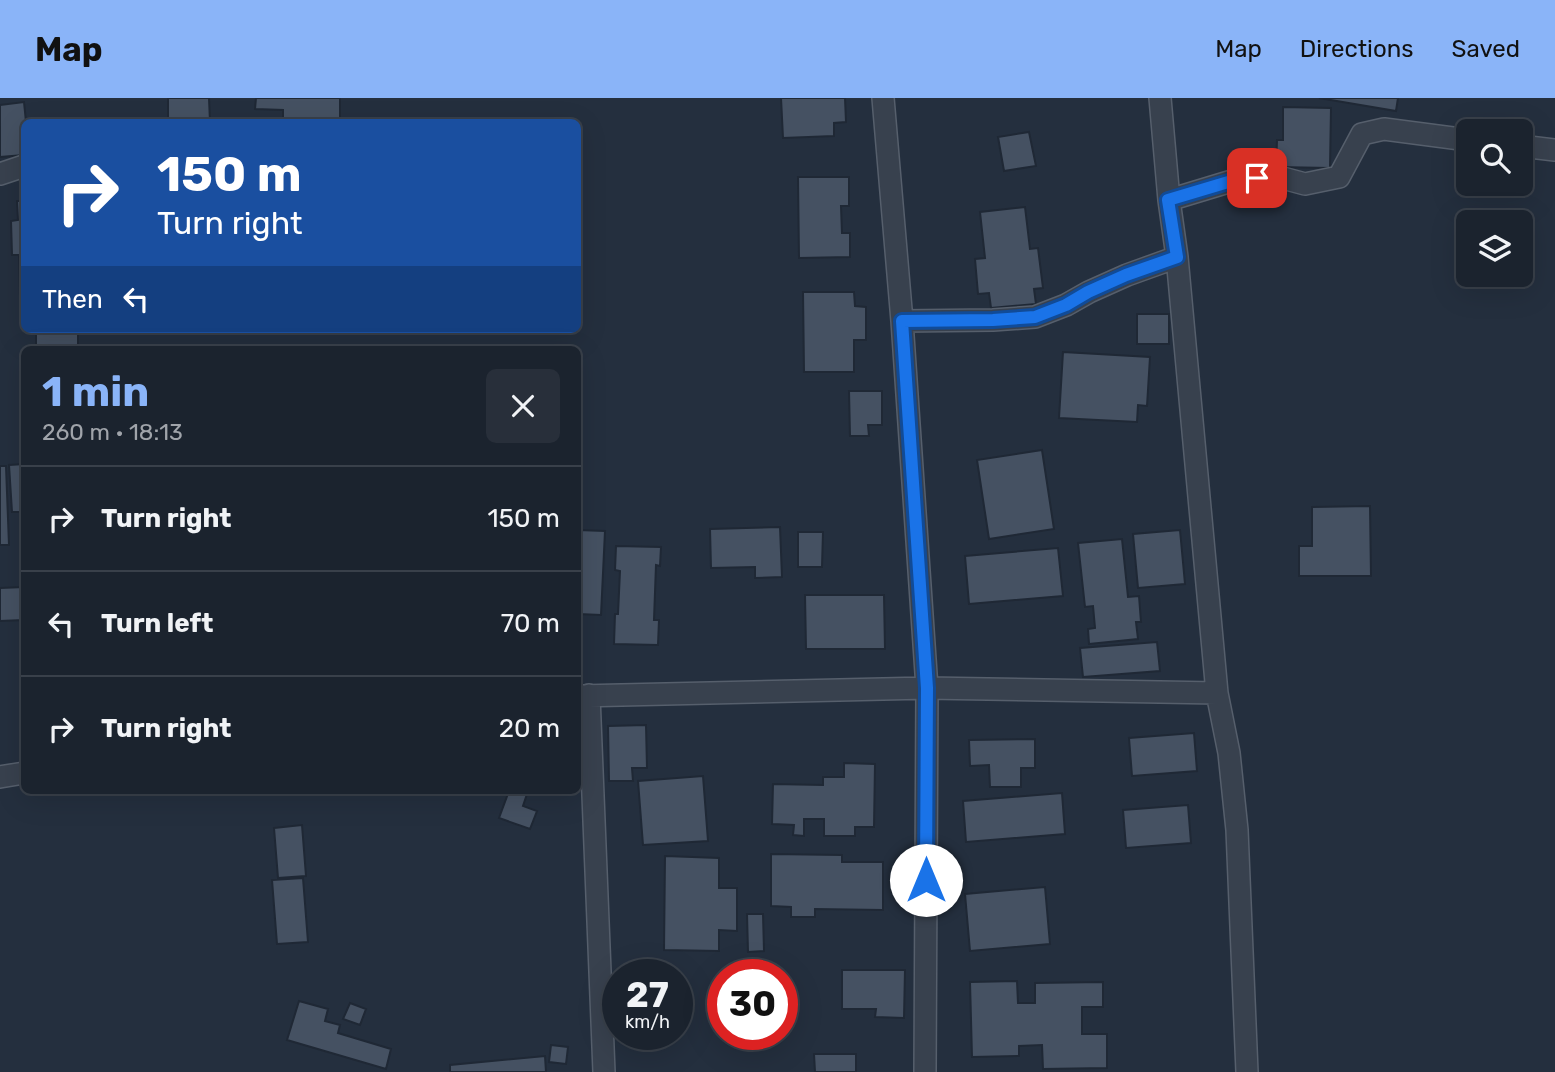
<!DOCTYPE html>
<html lang="en">
<head>
<meta charset="utf-8">
<style>
	body { margin:0; font-family:Rubik,sans-serif; background:#282f3a; color:#f1f3f6; height:100vh; display:flex; flex-direction:column; font-size:26px; white-space:nowrap }
	* { box-sizing:border-box; margin:0 }
	p { font-size:23px; color:#a0a4aa }
	.icon { flex:none; width:38px; height:38px; fill:none; stroke:currentColor; stroke-width:2; stroke-linecap:round; stroke-linejoin:round }
	.map { position:relative; flex:1; overflow:hidden }
	.panel { position:absolute; left:21px; top:248px; width:560px; height:448px; display:flex; flex-direction:column; background:#1b232e; border-radius:10px; box-shadow:0 7px 28px #0002,0 0 0 2px #39404a }
	.panel>* { flex:none }
	.hud { position:absolute; left:21px; top:21px; width:560px; height:214px; border-radius:10px; box-shadow:0 7px 28px #0002,0 0 0 2px #39404a; background:#1a4fa0; color:#fff; overflow:hidden }
	.fabs { position:absolute; left:1456px; top:21px; display:grid; gap:14px }
	.fabs a { display:grid; place-items:center; width:77px; height:77px; border-radius:10px; background:#1b232e; box-shadow:0 7px 28px #0002,0 0 0 2px #39404a; font-size:35px }
	.speed { position:absolute; left:602px; top:861px; display:flex; gap:14px; font-size:35px; font-weight:700; text-align:center }
	.speed>* { display:grid; place-content:center; width:91px; height:91px; border-radius:50%; background:#1b232e; box-shadow:0 7px 28px #0002,0 0 0 2px #39404a; line-height:1 }
	.speed small { font-size:18px; font-weight:400 }
	.speed .limit { border:10px solid #d22; background:#fff; color:#111 }
	.pin { position:absolute; display:grid; place-items:center; width:60px; height:60px; color:#fff; margin:-30px; border-radius:14px; box-shadow:0 4px 10px #0006 }
	.me { position:absolute; width:77px; margin:-38px; rotate:0deg; stroke-linejoin:round; filter:drop-shadow(0 0 5px #0008) }
	.turn { display:flex; align-items:center; gap:24px; height:147px; padding:0 21px; font-size:32px }
	.turn .icon { width:91px; height:91px; stroke-width:2.5 }
	.turn b { display:block; font-size:49px; line-height:60px }
	.then { display:flex; align-items:center; height:66px; padding:0 21px; background:#0003; gap:14px; font-size:26px }
	.round { display:grid; place-items:center; flex:none; width:74px; height:74px; border-radius:10px; background:#282f3a }
	.head { display:flex; align-items:center; justify-content:space-between; height:119px; padding:0 21px }
	h1 { font-size:42px; font-weight:700; line-height:52px; color:#8ab4f8 }
	ul { padding:0; list-style:none }
	li { display:flex; align-items:center; gap:21px; height:105px; padding:0 21px; border-top:2px solid #39404a }
	li div { flex:1 }
	li b { display:block; font-size:26px }
	li em { font-style:normal }
	header { display:flex; align-items:center; gap:42px; box-sizing:border-box; height:98px; padding:0 35px; background:#8ab4f8; color:#111 }
	header strong { font-size:33px }
	nav { display:flex; gap:38px; margin-inline-start:auto; font-size:24px }
	.map>svg:first-child { display:block }
	.building { fill:#455162; stroke:#1f2835; stroke-width:2 }
	.lines { fill:none; stroke-linecap:round; stroke-linejoin:round }
	.minor-casing { stroke:#565f6c; stroke-width:24 }
	.minor { stroke:#38414e; stroke-width:21 }
	.route-casing { stroke:#114b97; stroke-width:18 }
	.route { stroke:#1a73e8; stroke-width:12 }
</style>
</head>
<body>
<header>
<strong>Map</strong>
<nav><a>Map</a><a>Directions</a><a>Saved</a></nav>
</header>
<div class="map">
<svg width="1555" height="974" viewBox="0 0 1555 974">
	<rect width="100%" height="100%" fill="#242f3e"/>
	<path class="building" d="M168,0H209L210,24H168Z
		M256,0H340V21L321,20V24H283V12L255,11Z
		M781,0H845L846,24L834,25V38L783,40Z
		M1319,0H1398L1396,13Z
		M24,4L26,24H24V57L0,59V7Z
		M1283,9L1331,10L1330,70L1276,69L1277,42H1283Z
		M1029,34L1036,68L1004,73L998,39Z
		M798,79H849V108H841L842,135H850V159L799,160Z
		M17,103H24V197H20L19,157H12L11,123L18,122Z
		M1025,109L1030,151L1038,150L1043,190L1034,191L1036,206L991,210L989,195L978,196L975,161L985,160L980,114Z
		M803,194H854L855,208L866,209V242H854V274H804Z
		M1137,216H1169V246H1137Z
		M36,231H78V252H36Z
		M1063,254L1150,259L1147,308L1138,307L1137,324L1059,320Z
		M849,293H882V327H868L869,338H850Z
		M1042,352L1054,431L989,441L977,362Z
		M24,366V414H12L9,367Z
		M0,368H6L9,447H0Z
		M1370,408L1371,478H1299V448H1312V409Z
		M780,429L782,479L755,480V469L711,470L710,431Z
		M578,432L605,433L601,517L578,516Z
		M1180,432L1185,486L1138,490L1133,436Z
		M798,434H823L822,469H798Z
		M1122,441L1128,499L1139,498L1141,524H1136L1138,541L1089,546L1088,531L1095,530L1093,508L1085,509L1078,445Z
		M616,448L661,449L660,468L656,467L654,522H659L658,547L614,546L615,516H618L620,473L615,472Z
		M1058,450L1063,498L969,506L965,458Z
		M24,489V522L0,523V490Z
		M805,497H884L885,551H806Z
		M1157,544L1160,573L1083,579L1080,550Z
		M646,627L647,670H632L633,683H609L608,628Z
		M1194,635L1197,673L1132,678L1129,640Z
		M1035,641V670H1021V689H990L989,667L970,668L969,642Z
		M844,665L875,666L874,729H855V738H824V721H804V738L793,737L794,727L772,726L773,686L823,687V679H844Z
		M703,678L708,743L643,747L638,683Z
		M509,693H528L523,708L537,713L530,731L499,720Z
		M1062,695L1065,736L966,744L963,703Z
		M1188,707L1191,745L1126,750L1123,712Z
		M302,727L306,778L278,780L274,730Z
		M771,756L842,757V764H883V812L815,811V819H791V809L771,808Z
		M665,758L719,760V790H737V833L719,832V853L664,852Z
		M303,780L308,844L277,846L272,782Z
		M1045,789L1050,846L970,853L965,796Z
		M747,816H763L764,853L748,854Z
		M842,872H905L904,920L875,919L876,911H842Z
		M1017,883L1018,905H1035V885L1103,884V909H1082V936H1107V970L1043,971L1042,947L1019,948V958L972,959L970,884Z
		M299,903L328,911L325,923L340,927L338,935L391,951L386,971L287,942Z
		M350,905L366,911L360,927L343,921Z
		M551,947L568,949L566,966L549,964Z
		M814,956H856V974H815Z
		M545,958L546,974H450V967Z"/>
	<g class="lines">
		<g class="minor-casing">
			<path id="minor" d="M883,0L902,223L927,590L925,974
				M1521,48L1555,52
				M0,76L24,68
				M1169,102L1235,82L1279,79L1305,86L1339,79L1362,36L1384,31L1468,42
				M902,223L993,222L1035,219L1066,207L1089,194L1127,177L1177,159
				M1217,595L1229,655L1237,732L1247,974
				M589,597L604,974
				M578,598L927,590L1217,595L1177,159L1169,102L1160,0
				M0,679L24,675"/>
		</g>
		<use href="#minor" class="minor"/>
	</g>
	<g class="lines">
		<g class="route-casing">
			<path id="route" d="M926,782L927,590L902,223L993,222L1035,219L1066,207L1088,194L1126,177L1177,159L1168,102L1235,82L1257,80"/>
		</g>
		<use href="#route" class="route"/>
	</g>
</svg>
<div class="fabs">
<a><svg class="icon" aria-label="search" viewBox="0 0 24 24"><circle cx="10" cy="10" r="6"/><path d="M15 15l6 6"/></svg></a>
<a><svg class="icon" aria-label="layers" viewBox="0 0 24 24"><path d="M12 4l9 5-9 5-9-5zM3 14l9 5 9-5"/></svg></a>
</div>
<div class="speed"><div>27<small>km/h</small></div><div class="limit">30</div></div>
<div class="pin" style="left:1257px;top:80px;background:#d93025"><svg class="icon" aria-label="arrive" viewBox="0 0 24 24"><path d="M6 21V4h12l-3 4 3 4H6"/></svg></div>
<svg class="me" style="left:926px;top:782px" viewBox="-20 -20 40 40"><circle r="19" fill="#fff"/><path d="M0-13L10 11 0 6-10 11z" fill="#1a73e8"/></svg>
<div class="hud">
<div class="turn"><svg class="icon" aria-label="right" viewBox="0 0 24 24"><path d="M7 20v-9h11M14 6l5 5-5 5"/></svg><div><b>150 m</b>Turn right</div></div>
<div class="then">Then<svg class="icon" aria-label="left" viewBox="0 0 24 24"><path d="M17 20v-9H6M10 6l-5 5 5 5"/></svg></div>
</div>
<section class="panel">
<div class="head"><div><h1>1 min</h1><p>260 m · 18:13</p></div><a class="round"><svg class="icon" aria-label="close" viewBox="0 0 24 24"><path d="M6 6l12 12M18 6L6 18"/></svg></a></div>
<ul>
<li><svg class="icon" aria-label="right" viewBox="0 0 24 24"><path d="M7 20v-9h11M14 6l5 5-5 5"/></svg><div><b>Turn right</b></div><em>150 m</em></li>
<li><svg class="icon" aria-label="left" viewBox="0 0 24 24"><path d="M17 20v-9H6M10 6l-5 5 5 5"/></svg><div><b>Turn left</b></div><em>70 m</em></li>
<li><svg class="icon" aria-label="right" viewBox="0 0 24 24"><path d="M7 20v-9h11M14 6l5 5-5 5"/></svg><div><b>Turn right</b></div><em>20 m</em></li>
</ul>
</section>
</div>
</body>
</html>
